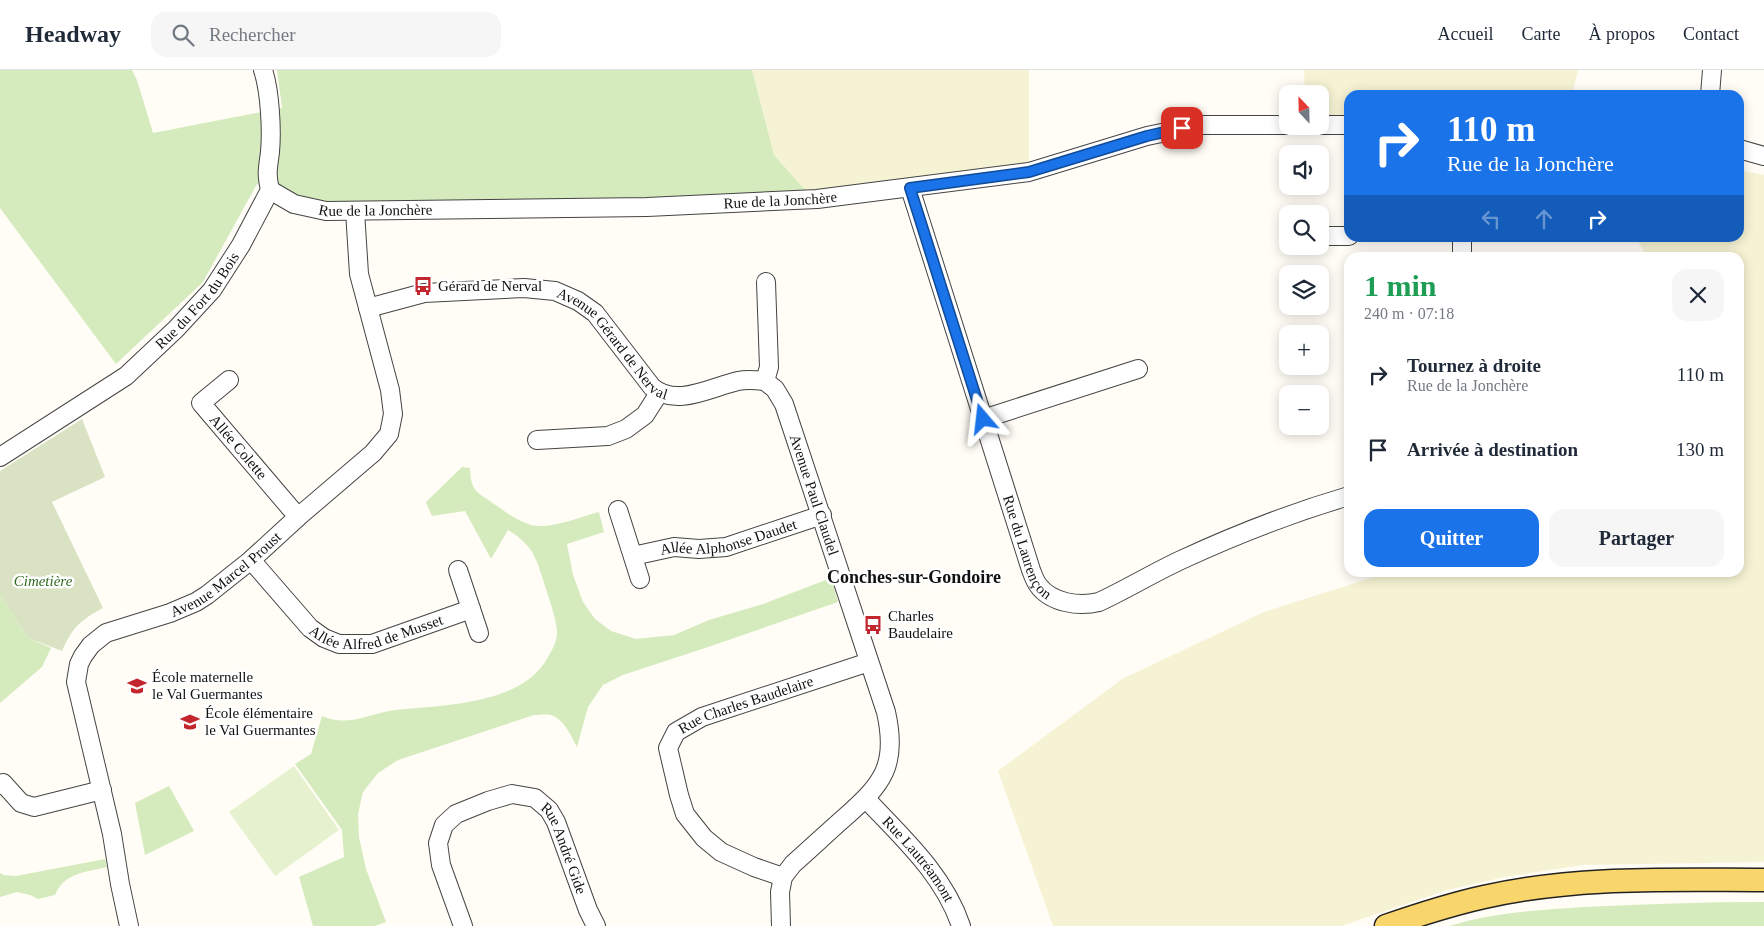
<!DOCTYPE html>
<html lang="fr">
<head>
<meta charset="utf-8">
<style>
	body { margin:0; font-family:Georgia,serif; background:#f6f6f7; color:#1f2937; height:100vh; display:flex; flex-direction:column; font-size:19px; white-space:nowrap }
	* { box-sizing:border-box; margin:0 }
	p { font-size:16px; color:#747a83 }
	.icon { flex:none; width:28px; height:28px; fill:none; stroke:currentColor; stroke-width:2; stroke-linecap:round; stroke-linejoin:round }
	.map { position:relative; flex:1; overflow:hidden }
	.details { position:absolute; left:1344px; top:182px; width:400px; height:325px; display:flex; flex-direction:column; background:#fff; border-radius:15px; box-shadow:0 2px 12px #0003 }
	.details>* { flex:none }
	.guide { position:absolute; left:1344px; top:20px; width:400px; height:152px; border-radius:15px; box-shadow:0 2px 12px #0003; background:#1a73e8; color:#fff; overflow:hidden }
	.needle { width:32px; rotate:338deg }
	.tools { position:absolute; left:1279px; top:15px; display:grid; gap:10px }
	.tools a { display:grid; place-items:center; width:50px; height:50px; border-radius:10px; background:#fff; box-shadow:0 2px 12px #0003; font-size:25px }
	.pin { position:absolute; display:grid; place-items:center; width:42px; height:42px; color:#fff; margin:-21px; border-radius:10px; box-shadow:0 2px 8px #0006 }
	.me { position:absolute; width:55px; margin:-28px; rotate:343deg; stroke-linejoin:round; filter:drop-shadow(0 0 4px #0008) }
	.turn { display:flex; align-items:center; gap:18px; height:105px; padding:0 20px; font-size:22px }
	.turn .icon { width:65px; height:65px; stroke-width:2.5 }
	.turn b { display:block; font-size:35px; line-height:42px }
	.lanes { display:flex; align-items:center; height:48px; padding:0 20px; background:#0003; justify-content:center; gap:25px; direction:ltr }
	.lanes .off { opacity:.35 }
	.round { display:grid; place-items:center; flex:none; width:52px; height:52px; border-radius:15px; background:#f6f6f7 }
	.head { display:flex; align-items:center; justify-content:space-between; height:85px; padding:0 20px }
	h1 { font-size:30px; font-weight:700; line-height:38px; color:#1e9e55 }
	.action { display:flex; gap:10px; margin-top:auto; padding:10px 20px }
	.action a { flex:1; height:58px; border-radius:15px; background:#1a73e8; color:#fff; font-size:20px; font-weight:700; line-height:58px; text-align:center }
	.action a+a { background:#f6f6f7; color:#1f2937 }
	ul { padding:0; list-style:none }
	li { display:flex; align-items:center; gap:15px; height:75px; padding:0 20px }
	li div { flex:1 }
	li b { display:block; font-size:19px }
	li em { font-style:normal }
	header { display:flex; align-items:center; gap:30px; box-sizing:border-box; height:70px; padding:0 25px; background:#fff; border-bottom:1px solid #e0e1e3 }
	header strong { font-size:24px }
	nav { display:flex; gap:28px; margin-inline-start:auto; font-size:18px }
	.search { width:350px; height:45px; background:#f6f6f7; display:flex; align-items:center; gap:12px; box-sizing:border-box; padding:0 18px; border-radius:15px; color:#747a83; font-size:19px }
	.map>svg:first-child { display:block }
	.farmland { fill:#f6f3d4 }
	.green { fill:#d5ebbd }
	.cemetery { fill:#d9e3c4 }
	.pitch { fill:#e6f2cf }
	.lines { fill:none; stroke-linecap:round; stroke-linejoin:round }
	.minor-casing { stroke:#444; stroke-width:20 }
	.major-casing { stroke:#222; stroke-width:25 }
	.minor { stroke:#fff; stroke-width:18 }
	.major { stroke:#f9d66b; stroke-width:22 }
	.route-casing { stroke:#114b97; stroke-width:12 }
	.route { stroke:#1a73e8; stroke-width:9 }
	.labels { text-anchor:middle; stroke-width:5; stroke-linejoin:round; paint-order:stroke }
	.street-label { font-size:15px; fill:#111; stroke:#fff }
	.poi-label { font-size:15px; fill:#111; stroke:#fff; text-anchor:start }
	.park-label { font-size:15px; font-style:italic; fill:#2f6b1f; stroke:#fff }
	.quarter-label { font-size:18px; font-weight:bold; fill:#111; stroke:#fff }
</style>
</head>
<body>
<header>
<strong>Headway</strong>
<div class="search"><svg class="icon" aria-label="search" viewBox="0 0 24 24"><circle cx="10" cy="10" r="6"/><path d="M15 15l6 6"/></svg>Rechercher</div>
<nav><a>Accueil</a><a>Carte</a><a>À propos</a><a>Contact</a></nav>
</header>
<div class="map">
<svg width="1764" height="856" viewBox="0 0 1764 856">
	<rect width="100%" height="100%" fill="#fffdf5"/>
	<path class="farmland" d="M752,0H1029V94L808,123L774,85Z
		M1304,0H1578L1572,25H1349V48H1320V24H1305Z
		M1739,100L1764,105V792L1583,795L1505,807L1447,820L1341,856H1053L998,701L1122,609L1264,542L1387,503L1739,502V188L1647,187L1636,168H1739Z"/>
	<path class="green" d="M0,0H132L137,10L153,63L282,38L277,0H752L774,85L808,123L352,136L295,127L257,114L203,212L116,294L0,138Z
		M462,397L470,398C471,423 477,421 494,434C506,442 517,451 531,455C549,460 580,447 599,442L604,462L567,474L573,505L583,532L595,549L611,561L636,569L674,565L709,550L763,534L831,508L838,532L714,575L623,605L603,615L588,637L577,677C571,666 564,649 551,645C546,644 539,645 534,645L398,690L378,703L363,722L358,744L359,767L366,799L386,852L375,856H313L299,807L344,787L342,760L295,694L311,684L322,646C348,658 370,643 396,640C443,635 523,635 548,587C553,579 557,571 557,562C556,548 551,535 547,522C537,492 536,477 508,460L491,489L465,441L432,446L426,432Z
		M0,524L28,568L51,578L42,597L0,633Z
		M169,716L194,761L145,785L135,733Z
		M105,789L107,797C86,802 64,803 55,825L38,829L30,825L17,822L0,827V803L3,805L16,806Z
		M1764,832V856H1450C1492,842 1541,840 1585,837C1645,834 1704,832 1764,832Z"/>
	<path class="cemetery" d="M82,349L105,407L52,432L103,538C79,551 73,557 62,581L28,568L0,524V401Z"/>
	<path class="pitch" d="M294,696L339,760L275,806L229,742Z"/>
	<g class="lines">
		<g class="minor-casing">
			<g id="minor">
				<path d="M1710,25L1712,0"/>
				<path d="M1320,55H1349"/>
				<path d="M1739,79L1764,86"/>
				<path id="s1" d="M910,118L1031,500C1033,505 1035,511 1038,515C1051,533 1079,537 1099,532C1127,519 1153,503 1181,490C1235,465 1291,443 1349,426"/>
				<path id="s2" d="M270,120L294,134L326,141L647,137L817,129L1029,102L1147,66L1200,55H1288"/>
				<path d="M1320,166H1349"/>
				<path d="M1462,188V168"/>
				<path id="s3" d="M368,238L424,223L524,218L555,221L578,231L595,243L652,317C676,338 711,317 738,311C747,309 756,310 765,311"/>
				<path id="s4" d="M229,310L201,333L298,447"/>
				<path id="s5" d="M765,311L775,319L784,334L886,642C898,695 883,714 844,748C827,763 810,779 793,794L783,807L780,822L781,856"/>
				<path d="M765,311L769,297L766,212"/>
				<path d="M983,349L1138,299"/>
				<path d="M537,370L608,366L626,359L645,345L659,323"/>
				<path id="s6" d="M0,387L126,306L176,259L212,220L241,175L270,120C266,102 268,99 270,82C272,60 270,21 263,0"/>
				<path d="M618,440L640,509"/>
				<path id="s7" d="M633,486L674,477L699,479L726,477L822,445"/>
				<path id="s8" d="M251,490L310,558L324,568L339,574H372L471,539"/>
				<path d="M458,500L479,563"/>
				<path d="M0,715L3,713L21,733L34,737L102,720"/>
				<path id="s9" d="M866,729C902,767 944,805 961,856"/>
				<path id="s10" d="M783,807L754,797L721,782L704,768L685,744L679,725L668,678L676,662L702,647L869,592"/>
				<path id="s11" d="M129,856L120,814L112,764L76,612L79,594L83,586L91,575L106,563L170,543L196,532L207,525L251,490L298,447L373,383L389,364L393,344L390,320L359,204L355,141"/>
				<path id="s12" d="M463,856L441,795L438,773L444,755L456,744L488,731L512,724L535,728L549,740L556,752L588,840L596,856"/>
			</g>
		</g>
		<g class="major-casing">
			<path id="major" d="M1386,856C1418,845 1452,834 1484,827C1576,806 1671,810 1764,810"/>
		</g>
		<use href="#minor" class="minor"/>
		<use href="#major" class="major"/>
	</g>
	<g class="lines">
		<g class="route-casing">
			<path id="route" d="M983,349L910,118L1029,102L1147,66L1182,58"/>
		</g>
		<use href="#route" class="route"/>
	</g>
	<defs>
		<g id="bus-bare" transform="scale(1.5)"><path d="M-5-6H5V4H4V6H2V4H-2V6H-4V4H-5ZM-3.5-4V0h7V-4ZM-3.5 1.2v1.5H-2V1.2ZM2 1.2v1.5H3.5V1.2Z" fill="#c4262e" stroke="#fff" stroke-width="2.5" paint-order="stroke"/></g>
		<g id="school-bare" transform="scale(1.5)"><path d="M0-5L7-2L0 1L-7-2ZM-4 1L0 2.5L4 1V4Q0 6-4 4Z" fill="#c4262e" stroke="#fff" stroke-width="2.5" paint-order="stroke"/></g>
	</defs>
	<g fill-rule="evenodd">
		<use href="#bus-bare" x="423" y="216"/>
		<use href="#bus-bare" x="873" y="555"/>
		<use href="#school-bare" x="137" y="616"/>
		<use href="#school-bare" x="190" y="652"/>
	</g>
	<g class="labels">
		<g class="street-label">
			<text dy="5" stroke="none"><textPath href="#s2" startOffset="515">Rue de la Jonchère</textPath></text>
			<text dy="5" stroke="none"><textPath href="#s2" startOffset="110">Rue de la Jonchère</textPath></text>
			<text dy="5" stroke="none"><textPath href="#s6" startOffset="254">Rue du Fort du Bois</textPath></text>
			<text dy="5" stroke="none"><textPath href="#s3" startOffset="269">Avenue Gérard de Nerval</textPath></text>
			<text dy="5" stroke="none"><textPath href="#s4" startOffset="94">Allée Colette</textPath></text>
			<text dy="5" stroke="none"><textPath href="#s5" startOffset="126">Avenue Paul Claudel</textPath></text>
			<text dy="5" stroke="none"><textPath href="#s7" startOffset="98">Allée Alphonse Daudet</textPath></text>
			<text dy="5" stroke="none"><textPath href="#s1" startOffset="378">Rue du Laurençon</textPath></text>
			<text dy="5" stroke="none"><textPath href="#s11" startOffset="445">Avenue Marcel Proust</textPath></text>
			<text dy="5" stroke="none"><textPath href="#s8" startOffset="161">Allée Alfred de Musset</textPath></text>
			<text dy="5" stroke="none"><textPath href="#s10" startOffset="281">Rue Charles Baudelaire</textPath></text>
			<text dy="5" stroke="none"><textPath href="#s12" startOffset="265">Rue André Gide</textPath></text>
			<text dy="5" stroke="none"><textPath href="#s9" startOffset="80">Rue Lautréamont</textPath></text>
		</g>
		<g class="poi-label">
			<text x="438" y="221">Gérard de Nerval</text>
			<text x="888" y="551">Charles<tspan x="888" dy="17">Baudelaire</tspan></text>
			<text x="152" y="612">École maternelle<tspan x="152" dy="17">le Val Guermantes</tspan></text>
			<text x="205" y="648">École élémentaire<tspan x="205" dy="17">le Val Guermantes</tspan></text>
		</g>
		<g class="park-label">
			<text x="43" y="516">Cimetière</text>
		</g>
		<g class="quarter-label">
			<text x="914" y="513">Conches-sur-Gondoire</text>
		</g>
	</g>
</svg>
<div class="tools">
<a><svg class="needle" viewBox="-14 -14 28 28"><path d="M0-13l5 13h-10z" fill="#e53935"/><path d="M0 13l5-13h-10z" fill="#747a83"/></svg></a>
<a><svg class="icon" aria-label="sound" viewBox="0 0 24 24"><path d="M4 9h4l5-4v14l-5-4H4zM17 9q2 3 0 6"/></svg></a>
<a><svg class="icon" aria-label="search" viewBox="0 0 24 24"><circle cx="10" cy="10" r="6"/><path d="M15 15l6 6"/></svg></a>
<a><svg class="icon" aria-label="layers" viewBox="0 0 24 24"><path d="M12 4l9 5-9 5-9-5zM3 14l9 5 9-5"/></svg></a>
<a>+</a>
<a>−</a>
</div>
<div class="pin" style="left:1182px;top:58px;background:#d93025"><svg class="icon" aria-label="arrive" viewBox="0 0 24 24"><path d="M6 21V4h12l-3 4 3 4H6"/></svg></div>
<svg class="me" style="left:983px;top:349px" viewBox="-20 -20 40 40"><path d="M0-17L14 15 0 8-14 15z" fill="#1a73e8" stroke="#fff" stroke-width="4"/></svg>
<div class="guide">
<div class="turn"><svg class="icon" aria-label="right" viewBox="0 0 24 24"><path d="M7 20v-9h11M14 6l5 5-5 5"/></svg><div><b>110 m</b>Rue de la Jonchère</div></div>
<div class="lanes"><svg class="icon off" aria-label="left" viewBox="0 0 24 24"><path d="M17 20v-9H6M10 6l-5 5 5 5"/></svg><svg class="icon off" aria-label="ahead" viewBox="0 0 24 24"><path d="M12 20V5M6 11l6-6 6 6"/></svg><svg class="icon" aria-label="right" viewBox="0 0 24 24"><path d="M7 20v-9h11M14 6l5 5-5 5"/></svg></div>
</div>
<section class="details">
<div class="head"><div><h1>1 min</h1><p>240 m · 07:18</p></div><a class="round"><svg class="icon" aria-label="close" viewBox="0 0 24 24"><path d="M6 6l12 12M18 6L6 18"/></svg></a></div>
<ul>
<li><svg class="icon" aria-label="right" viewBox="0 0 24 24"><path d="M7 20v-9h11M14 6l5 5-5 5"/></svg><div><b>Tournez à droite</b><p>Rue de la Jonchère</p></div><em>110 m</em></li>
<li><svg class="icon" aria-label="arrive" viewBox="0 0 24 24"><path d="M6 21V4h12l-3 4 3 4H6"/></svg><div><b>Arrivée à destination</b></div><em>130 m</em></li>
</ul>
<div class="action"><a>Quitter</a><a>Partager</a></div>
</section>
</div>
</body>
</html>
